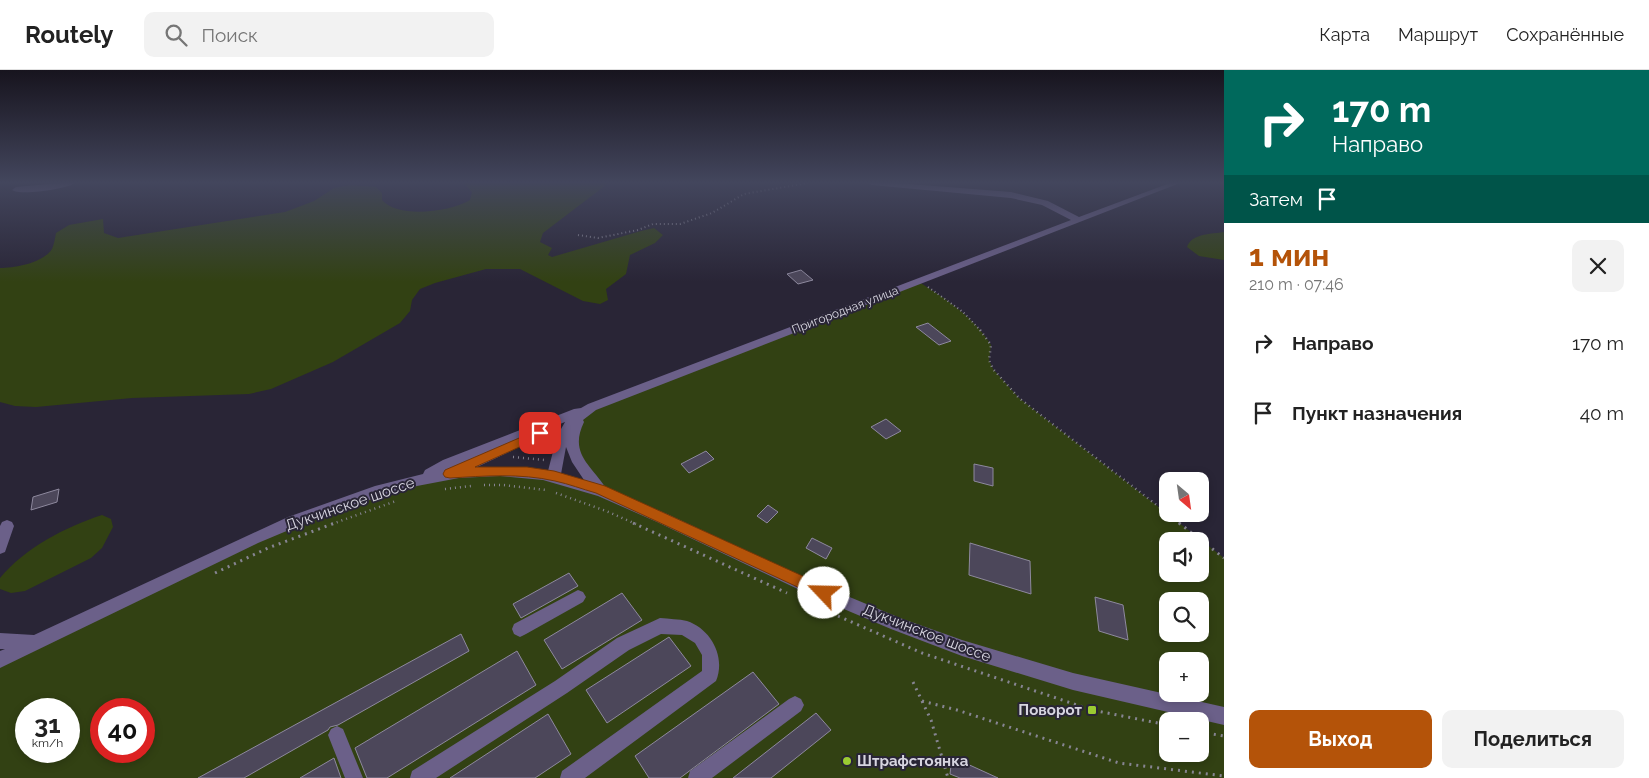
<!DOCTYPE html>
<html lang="ru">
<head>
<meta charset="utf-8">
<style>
	body { margin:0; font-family:Raleway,sans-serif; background:#f2f2f2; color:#222; height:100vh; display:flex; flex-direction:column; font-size:19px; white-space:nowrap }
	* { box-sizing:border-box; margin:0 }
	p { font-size:16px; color:#767676 }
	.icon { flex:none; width:28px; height:28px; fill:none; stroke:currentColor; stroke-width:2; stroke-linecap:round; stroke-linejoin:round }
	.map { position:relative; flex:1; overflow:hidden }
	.panel { display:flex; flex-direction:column; background:#fff; width:425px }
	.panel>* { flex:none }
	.banner { background:#00695c; color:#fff; overflow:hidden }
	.needle { width:32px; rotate:151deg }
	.buttons { position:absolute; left:1159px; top:402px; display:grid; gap:10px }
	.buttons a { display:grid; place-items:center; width:50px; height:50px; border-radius:10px; background:#fff; box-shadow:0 2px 8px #0003; font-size:25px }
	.speed { position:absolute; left:15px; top:628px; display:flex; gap:10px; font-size:25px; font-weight:700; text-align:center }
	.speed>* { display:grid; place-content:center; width:65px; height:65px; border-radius:50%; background:#fff; box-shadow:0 2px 8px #0003; line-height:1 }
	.speed small { font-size:12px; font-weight:400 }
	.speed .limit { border:8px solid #d22; background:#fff; color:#111 }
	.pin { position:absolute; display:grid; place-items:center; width:42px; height:42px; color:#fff; margin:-21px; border-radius:10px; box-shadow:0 2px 8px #0006 }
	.me { position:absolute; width:55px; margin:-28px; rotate:294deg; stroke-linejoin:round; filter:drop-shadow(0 0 4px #0008) }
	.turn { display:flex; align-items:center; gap:18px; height:105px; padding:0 25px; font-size:22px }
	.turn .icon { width:65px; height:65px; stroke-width:2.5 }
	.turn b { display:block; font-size:35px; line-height:42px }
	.then { display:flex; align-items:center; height:48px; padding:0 25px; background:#0003; gap:10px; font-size:19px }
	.round { display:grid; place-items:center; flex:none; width:52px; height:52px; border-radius:10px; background:#f2f2f2 }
	.head { display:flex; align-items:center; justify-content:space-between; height:85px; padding:0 25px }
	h1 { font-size:30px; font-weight:700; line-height:38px; color:#b45309 }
	.cta { display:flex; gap:10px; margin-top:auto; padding:10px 25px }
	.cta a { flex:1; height:58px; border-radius:10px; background:#b45309; color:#fff; font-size:20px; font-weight:700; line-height:58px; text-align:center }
	.cta a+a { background:#f2f2f2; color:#222 }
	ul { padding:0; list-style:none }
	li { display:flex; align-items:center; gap:15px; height:70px; padding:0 25px }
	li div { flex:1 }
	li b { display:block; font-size:19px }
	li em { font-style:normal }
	header { display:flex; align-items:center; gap:30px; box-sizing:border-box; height:70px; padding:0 25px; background:#fff; border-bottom:1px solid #e0e0e0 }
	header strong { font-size:24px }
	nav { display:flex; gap:28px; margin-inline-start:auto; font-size:18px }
	.search { width:350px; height:45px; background:#f2f2f2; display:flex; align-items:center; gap:12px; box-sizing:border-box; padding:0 18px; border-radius:10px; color:#767676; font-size:19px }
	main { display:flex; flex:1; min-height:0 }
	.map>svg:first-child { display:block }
	.green { fill:#324113; fill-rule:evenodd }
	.building { fill:#4c475a; stroke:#8e899e }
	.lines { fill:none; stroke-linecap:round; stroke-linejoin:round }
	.path-far2 { stroke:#878592; stroke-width:2; stroke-dasharray:1 3; stroke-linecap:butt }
	.path-far1 { stroke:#878592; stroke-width:2.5; stroke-dasharray:1 4; stroke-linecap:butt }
	.path { stroke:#878592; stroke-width:3; stroke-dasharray:2 5; stroke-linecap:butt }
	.minor { fill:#6b6089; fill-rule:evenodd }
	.route { fill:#b45309; stroke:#753606 }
	.poi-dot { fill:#9bcb32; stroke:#292536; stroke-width:2 }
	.labels { text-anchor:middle; stroke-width:4; stroke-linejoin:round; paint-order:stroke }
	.street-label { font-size:12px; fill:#d7d5e0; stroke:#292536 }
	.near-street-label { font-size:15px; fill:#d7d5e0; stroke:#292536 }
	.near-poi-label { font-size:15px; font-weight:bold; fill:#d7d5e0; stroke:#292536; text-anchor:end }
</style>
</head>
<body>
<header>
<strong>Routely</strong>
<div class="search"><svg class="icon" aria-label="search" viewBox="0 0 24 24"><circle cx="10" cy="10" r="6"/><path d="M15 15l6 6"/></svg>Поиск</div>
<nav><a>Карта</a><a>Маршрут</a><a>Сохранённые</a></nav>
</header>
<main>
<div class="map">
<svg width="1224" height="708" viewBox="0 0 1224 708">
	<rect width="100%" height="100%" fill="#292536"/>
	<path class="green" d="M464,113H607L606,115L543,163L540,172L552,178L548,185L552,187L641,161L654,158L663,165L655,173L630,185L626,204L606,219L608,230L600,234L583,231L520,199H486L435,213L420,219L412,230L410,241L400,253L333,292L271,319L249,324L132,328L36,337L15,336L0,332V198C15,198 43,193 52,179C54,175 55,168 56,163L69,155L103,149L104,163L118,168L285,142L314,131L334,118L350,115L376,117L382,123V130C399,149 449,142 470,130L472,122Z
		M1224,162V190L1199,186L1187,177C1192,163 1212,164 1224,162Z
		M919,212C946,229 974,247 991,275L989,290L993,299L1019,328L1224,488V708H0V593L263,465L421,409L498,401L599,419L584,400L572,362L592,337ZM1168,471H1200V504H1168ZM1168,531H1200V564H1168ZM1168,591H1200V624H1168ZM26,639H69V681H26ZM101,639H144V681H101ZM1168,651H1200V684H1168Z
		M102,445L111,449L113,457L102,478L91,488L25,521L11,523L0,519V508C25,478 65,457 102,445Z"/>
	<path class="building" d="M801,200L813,210L798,214L787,204Z
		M928,253L951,271L939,275L916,257Z
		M886,349L901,361L886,369L871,357Z
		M706,381L714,389L689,403L681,394Z
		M974,394L993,398V416L974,411Z
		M59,419L57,432L31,440L33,427Z
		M768,435L778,442L767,453L757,446Z
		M812,468L832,478L826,489L806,478Z
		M970,473L1030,491L1031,524L969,505Z
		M569,503L578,516L521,548L513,534Z
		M622,523L642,550L562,599L544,570Z
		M1095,527L1123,535L1128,570L1099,561Z
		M461,564L469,581L338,655L330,657L328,660L244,708H198Z
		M669,567L691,596L607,653L586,620Z
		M517,581L536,615L387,708H367L355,678Z
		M753,602L779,634L680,708H649L635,686Z
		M816,643L831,660L771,708H733Z
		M548,644L571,684L535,708H450Z
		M952,687L998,708H960L950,704Z
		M334,688L341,708H300Z"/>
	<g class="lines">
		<path class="path-far2" d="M578,165L598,168L638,160L653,154H680L712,143L744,124L808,113
			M928,217L963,242L981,261"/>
		<path class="path-far1" d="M980,260L991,275L989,290L993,299L1019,328L1181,454
			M513,387L545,390
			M484,415H503L546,420
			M445,419L471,416
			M556,423L606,441L636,454
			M332,454L396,431"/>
		<path class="path" d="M633,453L787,523
			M1179,453L1224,488
			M215,503L268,478L335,453
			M838,546L922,583L1092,640L1168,655
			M913,612L931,650L948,708
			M922,631L957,640L1119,693L1224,706
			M1200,662L1224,666"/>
		<path class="minor" d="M60,113H75C67,119 20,126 12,120L16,117Z
			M868,113H896L1011,122L1048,131L1079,147L1170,113H1180L596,340L583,350L584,352C569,383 590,394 606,418L667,444L816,513L900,548L962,570L1073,603L1224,637V655L1073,620L962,586L891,559L806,523L657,452L598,426L543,410L500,406L459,408L417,416L339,439L258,473L0,598V581L5,579H0V563L34,565L288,447L375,416L423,404L425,400L443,390L574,339L581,338L588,334L1071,150L1042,135L1011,128L872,115ZM565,352L557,366L548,401L522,397H477L511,381L512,378L510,374ZM566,377L572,392L584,410L561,404Z
			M7,450L12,452L14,456L5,482L0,484V456L2,452Z
			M578,520L583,522L586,527L583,532L526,564L520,567L514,564L512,559L514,554Z
			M660,548C669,549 679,549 687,551C711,559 726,587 716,611L585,708H560L562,701L702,601V585L695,573L682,565L661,564L629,580L567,623L436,708H410L412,701L555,611L617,568Z
			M795,626L801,629L804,635L801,641L712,708H688L690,701L789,629Z
			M337,656L343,659L363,708H345L328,665L331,659Z"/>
	</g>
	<linearGradient id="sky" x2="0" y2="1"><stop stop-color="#17141e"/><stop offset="0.53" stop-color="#43465d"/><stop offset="1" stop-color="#43465d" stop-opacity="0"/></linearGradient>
	<rect width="1224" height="212" fill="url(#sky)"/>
	<path class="route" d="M540,359L546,363L544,366L475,397H527L554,401L605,416L829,518L831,523L829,527L824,529L819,527L596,423C582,419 569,414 555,411C520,403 484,406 450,408L445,407L443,404L445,400Z"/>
	<g class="poi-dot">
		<rect x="1087" y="635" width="10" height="10" rx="2.5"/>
		<circle cx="847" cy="691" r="5"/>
	</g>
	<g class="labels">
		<g class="street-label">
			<text transform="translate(845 240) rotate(-21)" y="4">Пригородная улица</text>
		</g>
		<g class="near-street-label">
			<text transform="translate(350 434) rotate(-19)" y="5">Дукчинское шоссе</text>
			<text transform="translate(927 563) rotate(21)" y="5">Дукчинское шоссе</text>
		</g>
		<g class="near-poi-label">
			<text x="1082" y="645">Поворот</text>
			<text x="857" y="696" text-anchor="start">Штрафстоянка</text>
		</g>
	</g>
</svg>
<div class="buttons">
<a><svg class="needle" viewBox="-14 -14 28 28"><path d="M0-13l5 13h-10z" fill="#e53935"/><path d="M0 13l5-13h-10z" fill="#767676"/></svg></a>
<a><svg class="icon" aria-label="sound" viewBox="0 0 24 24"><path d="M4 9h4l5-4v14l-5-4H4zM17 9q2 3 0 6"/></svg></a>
<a><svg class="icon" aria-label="search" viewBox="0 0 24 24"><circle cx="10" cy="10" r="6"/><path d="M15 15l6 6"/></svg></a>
<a>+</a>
<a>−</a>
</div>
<div class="speed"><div>31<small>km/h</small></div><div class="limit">40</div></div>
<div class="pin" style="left:540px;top:363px;background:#d93025"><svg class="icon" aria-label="arrive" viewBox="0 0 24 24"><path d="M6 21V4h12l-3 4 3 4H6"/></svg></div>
<svg class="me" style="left:824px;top:523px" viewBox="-20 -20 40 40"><circle r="19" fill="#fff"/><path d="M0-13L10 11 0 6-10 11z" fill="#b45309"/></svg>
</div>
<section class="panel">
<div class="banner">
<div class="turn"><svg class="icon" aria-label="right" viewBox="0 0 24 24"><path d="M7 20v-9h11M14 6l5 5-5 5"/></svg><div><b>170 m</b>Направо</div></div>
<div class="then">Затем<svg class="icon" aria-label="arrive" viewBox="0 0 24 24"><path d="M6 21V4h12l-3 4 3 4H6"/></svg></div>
</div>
<div class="head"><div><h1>1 мин</h1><p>210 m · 07:46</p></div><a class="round"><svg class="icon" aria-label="close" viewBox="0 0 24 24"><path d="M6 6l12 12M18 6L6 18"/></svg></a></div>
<ul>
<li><svg class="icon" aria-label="right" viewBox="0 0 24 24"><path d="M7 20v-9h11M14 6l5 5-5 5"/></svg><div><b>Направо</b></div><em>170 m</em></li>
<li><svg class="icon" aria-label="arrive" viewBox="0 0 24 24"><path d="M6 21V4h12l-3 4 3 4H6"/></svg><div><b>Пункт назначения</b></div><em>40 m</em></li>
</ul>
<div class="cta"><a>Выход</a><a>Поделиться</a></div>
</section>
</main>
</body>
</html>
